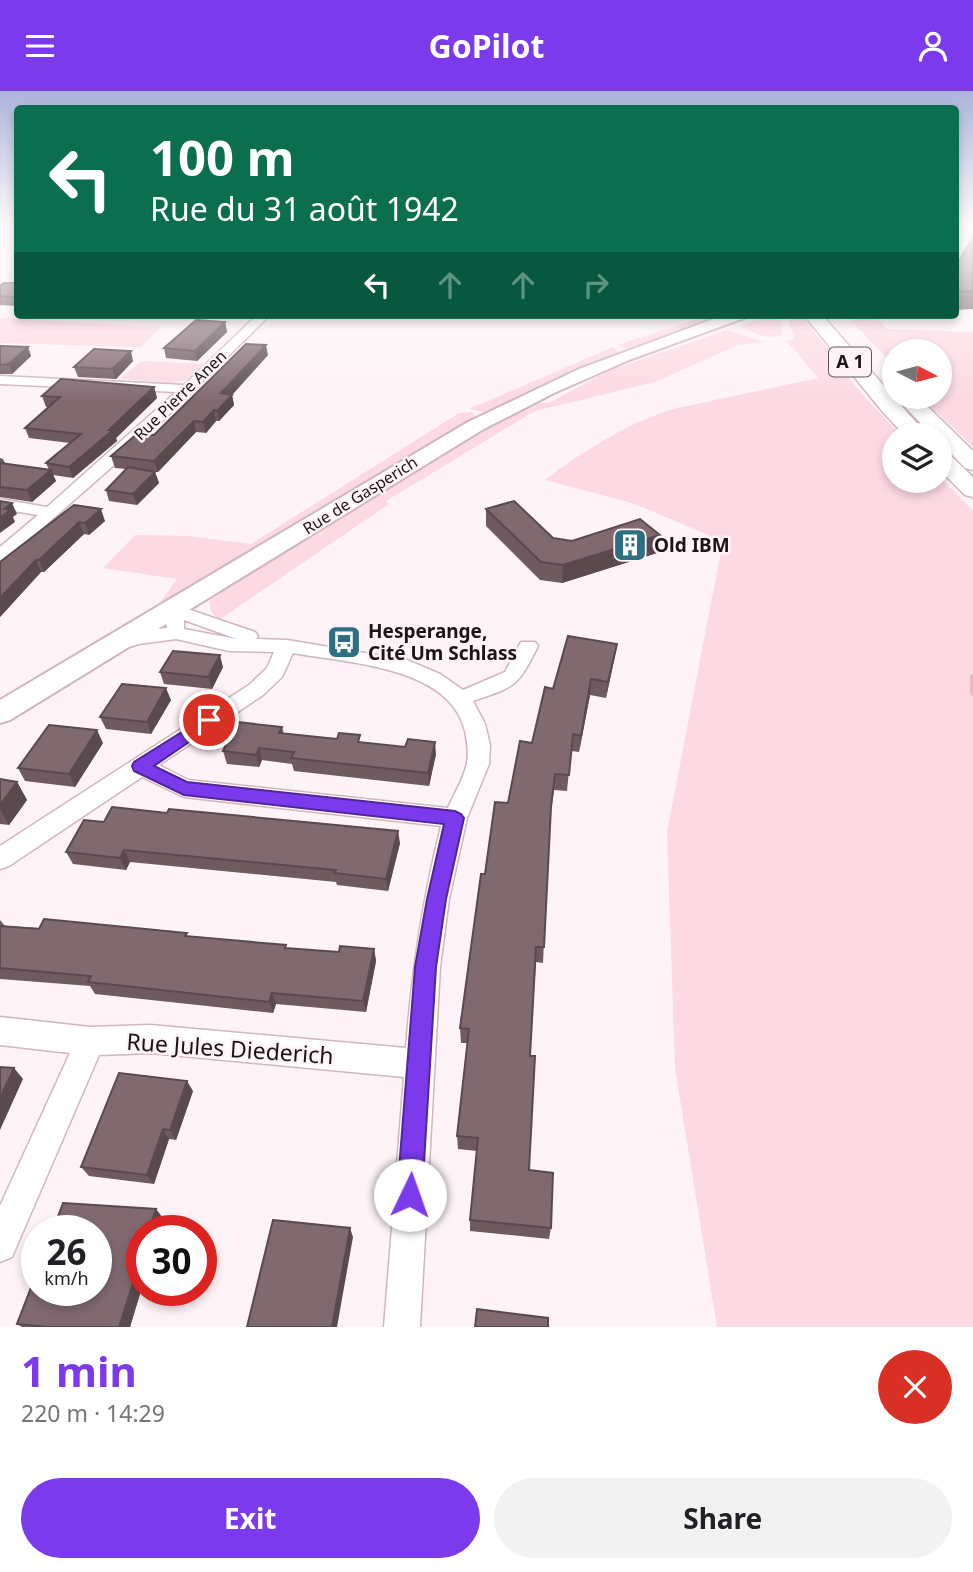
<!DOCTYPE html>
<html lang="en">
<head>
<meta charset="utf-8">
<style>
	body { margin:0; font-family:"Noto Sans",sans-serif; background:#f2f2f2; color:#202124; height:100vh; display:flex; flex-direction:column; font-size:26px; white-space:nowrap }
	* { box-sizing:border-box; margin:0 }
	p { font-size:23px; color:#757577 }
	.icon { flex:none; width:38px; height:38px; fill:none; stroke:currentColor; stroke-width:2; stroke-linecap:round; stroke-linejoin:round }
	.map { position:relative; height:1236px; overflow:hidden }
	.sheet { display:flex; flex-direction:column; background:#fff; flex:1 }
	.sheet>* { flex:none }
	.top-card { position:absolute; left:14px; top:14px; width:945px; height:214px; border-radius:7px; box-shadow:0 4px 10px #0003; background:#0b6e4f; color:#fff; overflow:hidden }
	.needle { width:46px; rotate:96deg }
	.tools { position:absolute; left:882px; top:248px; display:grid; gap:14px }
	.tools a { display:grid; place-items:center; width:70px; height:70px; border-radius:50%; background:#fff; box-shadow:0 4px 10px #0003; font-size:35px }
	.speed { position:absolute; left:21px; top:1124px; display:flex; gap:14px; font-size:35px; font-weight:700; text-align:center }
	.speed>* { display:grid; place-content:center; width:91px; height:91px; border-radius:50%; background:#fff; box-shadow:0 4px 10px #0003; line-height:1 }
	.speed small { font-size:18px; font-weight:400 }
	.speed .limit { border:10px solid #d22; background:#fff; color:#111 }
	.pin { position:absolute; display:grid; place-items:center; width:60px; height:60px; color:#fff; margin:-30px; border:4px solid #fff; border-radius:50%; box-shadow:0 2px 7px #0007 }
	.me { position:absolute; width:77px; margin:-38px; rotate:3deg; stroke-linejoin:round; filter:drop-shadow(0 0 5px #0008) }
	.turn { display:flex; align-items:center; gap:24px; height:147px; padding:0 21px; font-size:32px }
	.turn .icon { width:91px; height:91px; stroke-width:2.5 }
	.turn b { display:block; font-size:49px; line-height:60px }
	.lanes { display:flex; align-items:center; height:66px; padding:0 21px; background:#0003; justify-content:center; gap:35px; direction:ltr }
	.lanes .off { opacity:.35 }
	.round { display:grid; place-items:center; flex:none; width:74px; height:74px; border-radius:37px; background:#f2f2f2 }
	.headline { display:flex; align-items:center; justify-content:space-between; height:119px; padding:0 21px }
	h1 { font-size:42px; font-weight:700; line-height:52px; color:#7c3aed }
	.action { display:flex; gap:14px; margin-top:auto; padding:14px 21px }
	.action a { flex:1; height:80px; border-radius:42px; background:#7c3aed; color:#fff; font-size:28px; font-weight:700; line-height:80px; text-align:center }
	.action a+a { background:#f2f2f2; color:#202124 }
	header { display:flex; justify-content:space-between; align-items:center; height:91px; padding:0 21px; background:#7c3aed; color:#fff; font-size:32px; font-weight:700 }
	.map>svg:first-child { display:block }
	.green { fill:#fdd9e3 }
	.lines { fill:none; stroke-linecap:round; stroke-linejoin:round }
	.stream { stroke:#f0b4c5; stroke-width:6 }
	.minor-casing { stroke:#d0b6bd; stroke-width:3 }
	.major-casing { stroke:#d0b6bd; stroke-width:4 }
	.highway-casing { stroke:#d0b6bd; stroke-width:3 }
	.minor { fill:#fff; fill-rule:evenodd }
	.major { fill:#fff; fill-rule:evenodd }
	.highway { fill:#fff; fill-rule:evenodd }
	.wall { fill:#6f5a60 }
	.shaded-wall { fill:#5a4a4e }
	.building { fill:#816970; stroke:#5a4a4e; stroke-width:2 }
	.route { fill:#7c3aed; stroke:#51269a; stroke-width:2 }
	.labels { text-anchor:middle; stroke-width:5; stroke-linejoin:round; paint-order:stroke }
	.far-street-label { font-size:16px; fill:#1d1417; stroke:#fef3f6 }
	.shield { fill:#fef3f6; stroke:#60575a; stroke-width:2 }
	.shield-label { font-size:18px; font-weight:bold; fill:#1d1417 }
	.poi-label { font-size:19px; font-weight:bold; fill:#1d1417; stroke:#fef3f6; text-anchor:start }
	.near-street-label { font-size:23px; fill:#1d1417; stroke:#fef3f6 }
</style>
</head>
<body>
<header><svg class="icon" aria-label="menu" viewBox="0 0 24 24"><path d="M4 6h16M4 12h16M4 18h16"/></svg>GoPilot<svg class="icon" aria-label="person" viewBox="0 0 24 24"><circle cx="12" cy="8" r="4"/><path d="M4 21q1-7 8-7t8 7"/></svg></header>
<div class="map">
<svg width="973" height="1236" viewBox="0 0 973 1236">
	<rect width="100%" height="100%" fill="#fef3f6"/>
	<path class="green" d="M710,224H725L627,258L618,254Z
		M772,224L781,225L782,244C767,249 753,242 739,235Z
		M788,224H801L861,302L902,345H894V390H940V386L973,420V1236H717L675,977L667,741L723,450L632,412L545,389C583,360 623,335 669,319L818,287L787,250L794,247Z
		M846,224H874L887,238L973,241V356L921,306H940V261H894V275Z
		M0,227L161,236L141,256L0,252Z
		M727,239L765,251L738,254L655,291L535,320L386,410L389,413L219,529L211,520L209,510L226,497L479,338L534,311L549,312L610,279Z
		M613,256L619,262L484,321L469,318Z
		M141,270L204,273L186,289L170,292L120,288Z
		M472,321L475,326L155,518L177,488L103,477L135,444L188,445L251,453L459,322Z"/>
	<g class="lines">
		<path class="stream" d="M973,586V602"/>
		<g class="minor-casing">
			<path id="minor" d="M257,224H270L147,345L6,469L0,470V456L38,424L0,418V408L47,416L176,301L0,293V285L184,294Z
				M173,513L255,541L258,545L256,548L287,549L407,569L440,583L463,599L505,581L521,551H535L538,555C517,597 516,595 473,610L485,633L490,654L489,673L467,727L449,808L440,876L420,1236H384L404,986L150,962L99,964L12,1166L0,1171V1115L70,962L0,954V926L90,936L150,934L406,957C412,879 422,811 441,735L184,706L142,686L9,775L0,778V755L249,594L267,577L274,561L229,560L176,548L139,553L119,559L112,557L109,553C121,539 150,539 167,537L164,519ZM184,529L237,548L184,538ZM293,562C347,572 450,575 465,640C467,651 469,661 467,672C464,687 454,703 448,717L188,689L159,674L263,604L282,586Z"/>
		</g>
		<g class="major-casing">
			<path id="major" d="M956,138H965L956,144Z
				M724,224H747L744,227L629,269L554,302L482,339L10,629L0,632V609L468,331L579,278Z"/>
		</g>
		<g class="highway-casing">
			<path id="highway" d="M804,224H822L928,345H905L882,320Z
				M901,306H918L973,360V379L965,377L940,351V345H933L902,313L899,309Z
				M940,360L948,362L973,386V406L965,404L940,379Z"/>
		</g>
		<use href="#minor" class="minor"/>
		<use href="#major" class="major"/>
		<use href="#highway" class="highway"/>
	</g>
	<path class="wall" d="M973,146V218L956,219V170H959Z
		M18,183V215L0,214V195L17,192Z
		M225,231L227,241L197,270L166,267L164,257Z
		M0,255L28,256L31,265L12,283H0Z
		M268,264L232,304L234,314L219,330H216L206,342L196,341L158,381H155L159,392L137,414L109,410L106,399L126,378L115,377L111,365L154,344Z
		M133,270L116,288L78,286L74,276Z
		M154,296L157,307L116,347L117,350L73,387L53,384L56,390L32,411L0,406V367L3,368L5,372L49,379L46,372L70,352L29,347L25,337L49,316H46L42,305Z
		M74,414L105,430L89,444L84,443L44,481H41L0,526V471Z
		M486,418L553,447L572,450L660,444L657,462L562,492L540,489L486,435Z
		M617,553L614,569L606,607L590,604L579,661L571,660L567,700L554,699L550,727L543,872L536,871L530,965L529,1079L551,1137L549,1148L470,1140V1129L477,1060L458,1058L457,1045L467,952H461L460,937L485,783L508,712L553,598Z
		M223,576L212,598L164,593L160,581Z
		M171,609L151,643L106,638L100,626Z
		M282,636L284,643L361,652L436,663L429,695L294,680L292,673L262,669L259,676L227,673L223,660Z
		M103,652L75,696L25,690L18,677Z
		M0,688L17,691L27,709L9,734L0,733Z
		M84,729L400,752L388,800L337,794L336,791L130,771L126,779L73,773L66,761Z
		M0,829L5,835L188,845L287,857L339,861L374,858L376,870L366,921L276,913L273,922L95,903L90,895L0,888Z
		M193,1000L176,1049L169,1048L154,1093L89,1085L81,1076Z
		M163,1127L130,1236H22L17,1233Z"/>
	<path class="shaded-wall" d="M225,231L227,241L197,270L195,260Z
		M266,254L268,264L232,304L234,314L219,330L217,320L221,302Z
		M28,256L31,265L12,283L9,273Z
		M131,260L133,270L116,288L112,278Z
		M154,296L157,307L116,347L117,350L73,387L69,376Z
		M214,319L216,330L206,342L203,331Z
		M194,330L196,341L158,381L154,370Z
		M51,379L56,390L32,411L27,399Z
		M155,381L159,392L137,414L133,403Z
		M12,412L17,423L13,426L15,431L0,442V427L4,418Z
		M101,418L105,430L89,444L85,432Z
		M79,431L84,443L44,481L39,469Z
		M660,444L657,462L562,492L563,474Z
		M36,469L41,481L0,526V507Z
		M617,553L614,569L606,607L608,591Z
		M220,564L223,576L212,598L208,586Z
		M591,588L590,604L579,661L581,645Z
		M166,597L171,609L151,643L147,631Z
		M97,639L103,652L75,696L69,683Z
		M435,651L436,663L429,695L428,682Z
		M259,657L262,669L259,676L256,664Z
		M17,691L27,709L9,734L0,718V714Z
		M398,740L400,752L388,800L386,788Z
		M124,759L130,771L126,779L120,767Z
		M374,858L376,870L366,921L363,910Z
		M272,902L276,913L273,922L269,911Z
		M14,977L23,988L0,1039V1007Z
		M187,990L193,1000L176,1049L170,1039Z
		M163,1038L169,1048L154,1093L147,1084Z
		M156,1118L163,1127L159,1139H149Z
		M350,1137L353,1146L337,1236H332Z
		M142,1164V1196L130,1236H119Z"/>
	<path class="building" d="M973,146V200L956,201V170H959Z
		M17,183L18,206L0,205V195L4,192H17Z
		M196,229L225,231L195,260L164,257Z
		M246,253L266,254L221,302L232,304L217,320L214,319L203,331L194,330L154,370L111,365L138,342L154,344Z
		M0,255L28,256L9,273L0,274Z
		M94,258L131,260L112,278L74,276Z
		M61,288L154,296L109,339H113L69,376L46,372L81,343L25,337L60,306L42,305Z
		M0,372L51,379L27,399L0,396Z
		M128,376L155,381L133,403L106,399Z
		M0,410L12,412L4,418L10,419L0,427Z
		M514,410L553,447L572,450L640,428L660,444L563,474L541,471L486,418Z
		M74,414L101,418L85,432L79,431L39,469H36L0,507V471Z
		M568,545L617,553L608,591L591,588L581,645L573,643L569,684L555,683L551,716L544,856H536L530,965H535L529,1079L553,1082L551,1137L470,1129L478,1047L457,1045L469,938L460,937L481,783H485L495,711L508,712L520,650L532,652L545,596L553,598Z
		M173,560L220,564L208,586L160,581Z
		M122,593L166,597L147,631L100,626Z
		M237,631L282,636L279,642L337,648L339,642L360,644L358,651L405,656L408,648L435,651L428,682L291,667L294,661L259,657L256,664L223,660Z
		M49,634L97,639L69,683L18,677Z
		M0,688L17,691L0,714Z
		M112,716L167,722L169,718L398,740L386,788L334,782L336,779L124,759L120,767L66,761L84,729L104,731Z
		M44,828L187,842L185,845L286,854L285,857L339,861L340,855L374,858L363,910L272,902L269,911L88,891L91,885L0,877V835L39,838Z
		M0,976L14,977L0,1007Z
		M119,982L187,990L170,1039L163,1038L147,1084L81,1076Z
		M63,1112L156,1118L149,1139H142V1164L119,1236H49L17,1233L37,1181V1199H96V1139H53Z
		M273,1129L350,1137L332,1236H247Z
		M477,1218L548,1227V1236H475Z"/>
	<linearGradient id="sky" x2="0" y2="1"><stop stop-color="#abb4da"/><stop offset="0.44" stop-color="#fffafb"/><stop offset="1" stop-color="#fffafb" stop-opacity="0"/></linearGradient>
	<rect width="973" height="311" fill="url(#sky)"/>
	<path class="route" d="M209,624L215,625L218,629L215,633L154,675L187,691L455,720L461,723L464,727L446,808L436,876L422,1104L419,1113L410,1117L401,1113L397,1104L415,876L427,808L444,733L184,704L134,680L132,675L134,671Z"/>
	<defs>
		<g id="building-square" transform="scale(1.75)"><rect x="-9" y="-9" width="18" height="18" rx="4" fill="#2d6f82" stroke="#fef3f6"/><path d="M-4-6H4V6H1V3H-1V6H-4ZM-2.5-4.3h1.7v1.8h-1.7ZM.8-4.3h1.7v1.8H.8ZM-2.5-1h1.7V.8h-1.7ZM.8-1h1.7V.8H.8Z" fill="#fff"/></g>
		<g id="bus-square" transform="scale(1.75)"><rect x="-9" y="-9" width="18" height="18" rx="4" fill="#2d6f82" stroke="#fef3f6"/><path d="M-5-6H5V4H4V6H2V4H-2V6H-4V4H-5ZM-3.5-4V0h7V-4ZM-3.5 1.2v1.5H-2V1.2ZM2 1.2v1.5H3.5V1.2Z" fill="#fff"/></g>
	</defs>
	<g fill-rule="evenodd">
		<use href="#building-square" x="630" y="454"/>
		<use href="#bus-square" x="344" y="551"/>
	</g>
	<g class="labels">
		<g class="far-street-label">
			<text transform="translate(180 304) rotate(-44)" y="6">Rue Pierre Anen</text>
			<text transform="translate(360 404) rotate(-32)" y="6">Rue de Gasperich</text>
		</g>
		<rect class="shield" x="829" y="256.5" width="42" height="29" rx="5"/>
		<g class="shield-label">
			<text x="850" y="277">A 1</text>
		</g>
		<g class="poi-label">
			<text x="654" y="461">Old IBM</text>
			<text x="368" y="547">Hesperange,<tspan x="368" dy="22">Cité Um Schlass</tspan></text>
		</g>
		<g class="near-street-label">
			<text transform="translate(230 958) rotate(4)" y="8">Rue Jules Diederich</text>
		</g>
	</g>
</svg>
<div class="tools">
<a><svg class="needle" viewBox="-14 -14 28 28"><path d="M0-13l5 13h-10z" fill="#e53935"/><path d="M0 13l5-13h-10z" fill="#757577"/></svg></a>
<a><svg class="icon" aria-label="layers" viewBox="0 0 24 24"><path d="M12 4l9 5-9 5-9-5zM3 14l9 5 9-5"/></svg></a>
</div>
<div class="speed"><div>26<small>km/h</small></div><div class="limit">30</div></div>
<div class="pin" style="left:209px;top:629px;background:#d93025"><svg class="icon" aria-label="arrive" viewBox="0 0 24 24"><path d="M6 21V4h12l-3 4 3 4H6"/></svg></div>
<svg class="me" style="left:410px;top:1104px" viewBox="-20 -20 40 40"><circle r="19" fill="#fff"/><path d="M0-13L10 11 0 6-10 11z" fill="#7c3aed"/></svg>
<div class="top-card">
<div class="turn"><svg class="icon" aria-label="left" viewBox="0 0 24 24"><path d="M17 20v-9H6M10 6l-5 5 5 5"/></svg><div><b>100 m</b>Rue du 31 août 1942</div></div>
<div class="lanes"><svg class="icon" aria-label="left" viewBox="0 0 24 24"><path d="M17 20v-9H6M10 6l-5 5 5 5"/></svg><svg class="icon off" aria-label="ahead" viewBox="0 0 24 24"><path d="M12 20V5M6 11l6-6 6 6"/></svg><svg class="icon off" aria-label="ahead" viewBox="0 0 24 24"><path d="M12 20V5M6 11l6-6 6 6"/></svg><svg class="icon off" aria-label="right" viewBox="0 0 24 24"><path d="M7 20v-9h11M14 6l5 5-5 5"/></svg></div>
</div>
</div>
<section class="sheet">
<div class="headline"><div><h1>1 min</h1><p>220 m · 14:29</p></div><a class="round" style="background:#d93025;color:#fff"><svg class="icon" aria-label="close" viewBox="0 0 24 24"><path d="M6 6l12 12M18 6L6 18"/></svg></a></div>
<div class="action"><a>Exit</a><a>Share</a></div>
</section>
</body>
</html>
